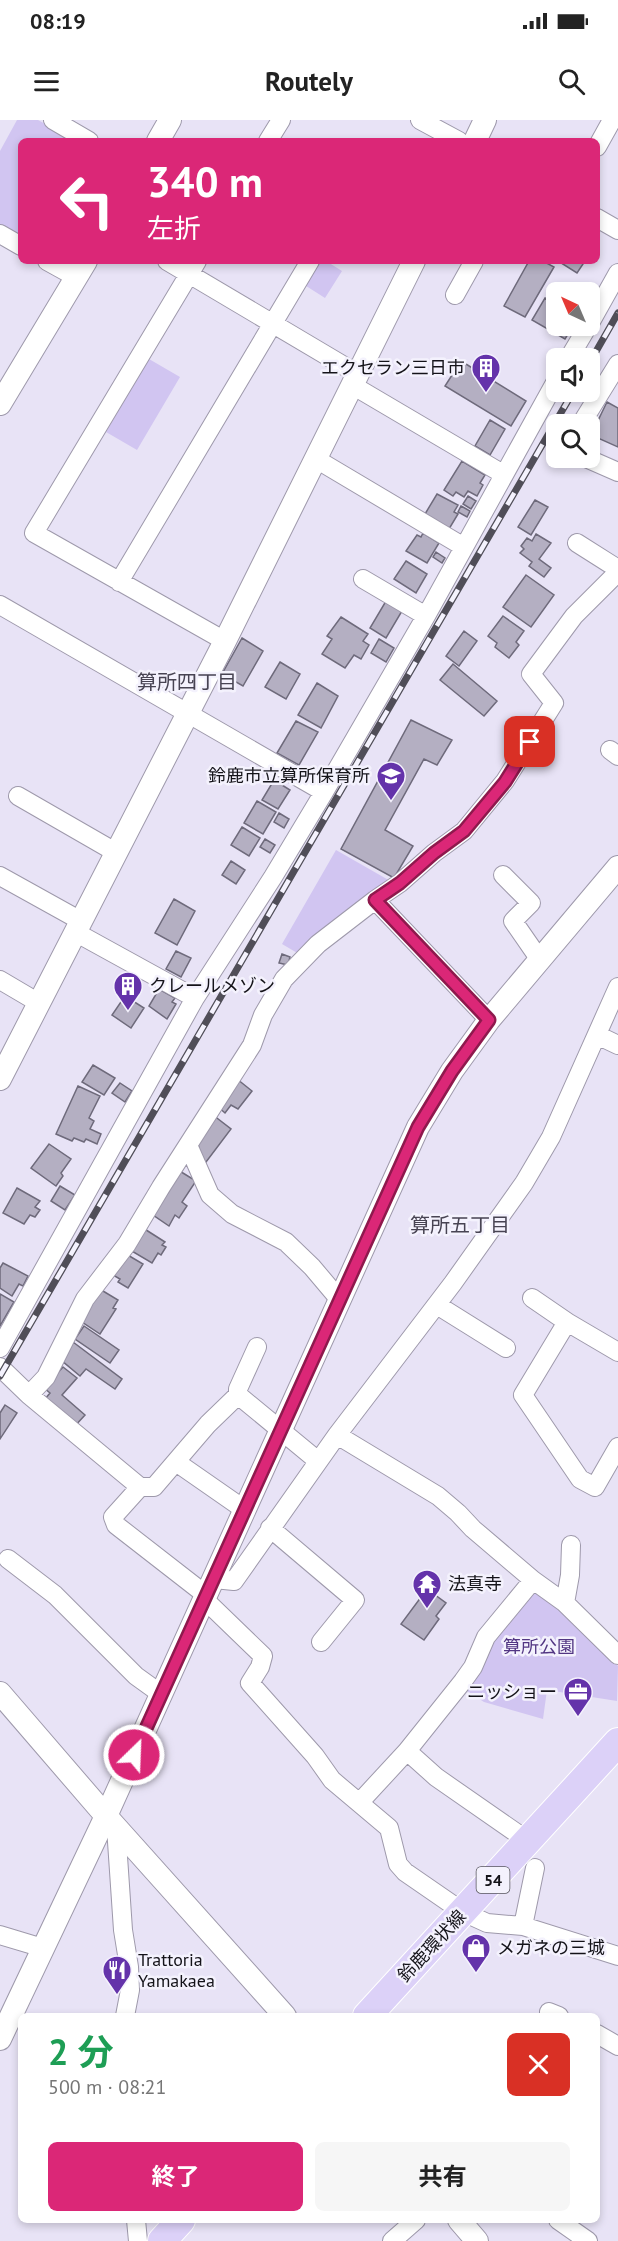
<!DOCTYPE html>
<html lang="ja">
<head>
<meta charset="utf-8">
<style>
	body { margin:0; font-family:"PT Sans","Noto Sans JP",sans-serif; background:#f6f6f6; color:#222; height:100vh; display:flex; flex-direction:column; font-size:22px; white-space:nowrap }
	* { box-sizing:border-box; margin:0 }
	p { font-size:20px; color:#767676 }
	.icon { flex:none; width:33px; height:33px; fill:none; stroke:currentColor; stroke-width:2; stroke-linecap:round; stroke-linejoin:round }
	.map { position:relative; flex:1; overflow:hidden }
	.details { position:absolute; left:18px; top:1893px; width:582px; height:210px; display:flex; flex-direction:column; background:#fff; border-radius:9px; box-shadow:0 3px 9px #0003 }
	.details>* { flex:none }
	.banner { position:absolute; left:18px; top:18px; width:582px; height:126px; border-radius:9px; box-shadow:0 3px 9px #0003; background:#db2777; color:#fff; overflow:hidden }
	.needle { width:39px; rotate:316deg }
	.controls { position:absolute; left:546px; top:162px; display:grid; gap:12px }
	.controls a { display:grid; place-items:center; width:54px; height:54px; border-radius:9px; background:#fff; box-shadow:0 3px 9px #0003; font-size:30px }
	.pin { position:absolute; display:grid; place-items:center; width:51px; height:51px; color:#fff; margin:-26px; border-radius:12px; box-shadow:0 3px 9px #0006 }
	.me { position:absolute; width:66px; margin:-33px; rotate:24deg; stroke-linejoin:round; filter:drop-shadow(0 0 4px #0008) }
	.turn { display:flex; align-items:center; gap:21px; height:126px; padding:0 30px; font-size:27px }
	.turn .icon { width:78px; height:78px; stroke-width:2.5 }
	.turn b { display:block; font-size:42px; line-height:51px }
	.round { display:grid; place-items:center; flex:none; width:63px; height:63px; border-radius:9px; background:#f6f6f6 }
	.summary { display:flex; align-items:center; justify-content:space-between; height:102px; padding:0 30px }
	h1 { font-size:36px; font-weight:700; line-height:45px; color:#1e9e55 }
	.cta { display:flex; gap:12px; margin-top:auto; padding:12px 30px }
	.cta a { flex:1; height:69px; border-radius:9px; background:#db2777; color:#fff; font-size:24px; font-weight:700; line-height:69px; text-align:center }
	.cta a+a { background:#f6f6f6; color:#222 }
	.status { display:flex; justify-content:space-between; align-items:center; height:42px; padding:0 30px; background:#fff; direction:ltr }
	.status svg { height:16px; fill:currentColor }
	header { display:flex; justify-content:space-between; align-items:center; height:78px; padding:0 30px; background:#fff; font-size:27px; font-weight:700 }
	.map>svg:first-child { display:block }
	.green { fill:#d1c5f1 }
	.building { fill:#b4afc2; stroke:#6e6a7b; stroke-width:1.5 }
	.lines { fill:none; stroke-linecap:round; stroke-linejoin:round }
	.minor-casing { stroke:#9e99ab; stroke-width:20 }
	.tertiary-casing { stroke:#9e99ab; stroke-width:24 }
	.primary-casing { stroke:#fff; stroke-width:30 }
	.minor { stroke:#fff; stroke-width:18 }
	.tertiary { stroke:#fff; stroke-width:22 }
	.primary { stroke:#dcd1f8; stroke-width:28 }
	.rail-casing { stroke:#504e58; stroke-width:7 }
	.rail { stroke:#f4f2fd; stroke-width:4.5; stroke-dasharray:14; stroke-linecap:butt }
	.route-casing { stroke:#8e194d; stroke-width:15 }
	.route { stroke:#db2777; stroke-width:10 }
	.labels { text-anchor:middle; stroke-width:5; stroke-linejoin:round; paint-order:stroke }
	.shield { fill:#f4f2fd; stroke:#57565d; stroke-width:1.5 }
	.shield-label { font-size:16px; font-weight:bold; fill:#141319 }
	.poi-label { font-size:18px; fill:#141319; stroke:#f4f2fd; text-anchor:start }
	.park-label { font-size:18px; fill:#523683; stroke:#f4f2fd }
	.street-label { font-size:18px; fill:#141319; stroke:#f4f2fd }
	.neighbourhood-label { font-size:20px; fill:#484453; stroke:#f4f2fd }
</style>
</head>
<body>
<div class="status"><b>08:19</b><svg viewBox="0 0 49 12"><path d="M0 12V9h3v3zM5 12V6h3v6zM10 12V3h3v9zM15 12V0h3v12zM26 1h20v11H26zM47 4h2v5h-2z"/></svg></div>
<header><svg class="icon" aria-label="menu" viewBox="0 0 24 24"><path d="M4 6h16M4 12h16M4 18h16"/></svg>Routely<svg class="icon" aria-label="search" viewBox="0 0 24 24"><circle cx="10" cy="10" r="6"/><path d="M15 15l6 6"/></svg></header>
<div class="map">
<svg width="618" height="2121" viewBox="0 0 618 2121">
	<rect width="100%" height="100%" fill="#e8e3f6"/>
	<path class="green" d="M17,0H38L76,21H21V115L19,119L0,108V31Z
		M317,141H326L342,151L325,178L303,164Z
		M149,239L180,257L137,330L106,312Z
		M336,730L392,762L299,834L282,824Z
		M537,1466L618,1546L617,1581L547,1570L543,1599L484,1582L467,1571L490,1518Z"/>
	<path class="building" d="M529,141H543L554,147L525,197L504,186Z
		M558,141H585L577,153Z
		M545,178L556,185V206H573L565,219L532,200Z
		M461,241L526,281L511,306L445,266Z
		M607,282L618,288V327L591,315Z
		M490,300L505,309L490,335L475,326Z
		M462,341L485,355L480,363L483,365L477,376L468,371L464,377L456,372L453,376L444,370Z
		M437,374L458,385L454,392L458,394L449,409L425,394Z
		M468,376L476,381L471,389L463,384Z
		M535,380L548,387L531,415L518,407Z
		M461,386L470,391L467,397L458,392Z
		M423,413L439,423L427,443L406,431L417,415L421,417Z
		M536,414L551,423L539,439L551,448L544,457L529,446L532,442L520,433L524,429L521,426L527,418L532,421Z
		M436,432L445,438L442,443L433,437Z
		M406,441L427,454L416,473L394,459Z
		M526,455L554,475L531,507L503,487Z
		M386,481L402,491L386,518L370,508Z
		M503,496L524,511L516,522L519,525L509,538L495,527L497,523L488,516Z
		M341,497L368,514L363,521L369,525L361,539L354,535L345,548L322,534L332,519L327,516Z
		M464,511L477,521L459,546L446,536Z
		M242,518L263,531L243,566L222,554Z
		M379,519L394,528L386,542L371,533Z
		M280,542L300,554L286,579L265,567Z
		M453,544L497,581L484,596L440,560Z
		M317,563L338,576L321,608L298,595Z
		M411,600L452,620L437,645L424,639L385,710L413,726L394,758L341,729Z
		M296,601L318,612L299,645L277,633Z
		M274,660L290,670L278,689L262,680Z
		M257,681L276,692L263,714L244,703Z
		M279,693L289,699L284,708L274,702Z
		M242,707L260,718L249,736L231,725Z
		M265,719L275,725L270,733L260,727Z
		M231,741L245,750L236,764L222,755Z
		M174,779L195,791L177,825L155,813Z
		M176,831L191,838L181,857L166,849Z
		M282,834L290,837L288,845L279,843Z
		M159,869L175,878L172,882L176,884L167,899L149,886Z
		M125,876L144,888L131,908L112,895Z
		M93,945L115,958L104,975L82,962Z
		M237,959L252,971L238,989L231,985L225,993L217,986Z
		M120,963L132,971L125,982L112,973Z
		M78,966L100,976L89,998L94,1001L90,1009L101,1014L97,1024L86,1019L84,1022L74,1018L72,1021L56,1014Z
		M213,995L231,1009L203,1046L197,1020Z
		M49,1024L71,1039L61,1053L63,1056L56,1066L31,1048Z
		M178,1050L196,1061L182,1082L187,1086L179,1098L175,1095L169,1106L153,1095L169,1071L165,1069Z
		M60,1066L75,1075L65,1090L51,1081Z
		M17,1068L40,1081L35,1087L40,1090L35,1097L30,1095L24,1104L3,1093Z
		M143,1108L165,1122L162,1125L166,1127L161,1135L158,1133L152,1143L130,1130Z
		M126,1134L143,1144L128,1168L118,1162L120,1159L113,1155Z
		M3,1143L28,1156L23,1166L19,1164L12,1176L0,1168V1148Z
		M98,1168L118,1180L113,1188L116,1189L100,1214L79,1200Z
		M0,1174L14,1182L0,1206Z
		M84,1206L119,1230L110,1243L75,1219Z
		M73,1222L122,1259L115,1269L86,1249L80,1256L61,1240Z
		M63,1247L77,1258L62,1275L85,1295L74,1307L45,1279L50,1273L44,1268Z
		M5,1285L17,1293L0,1319V1293Z
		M427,1469L446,1483L436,1496L439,1499L424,1520L401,1504Z"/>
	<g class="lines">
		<g class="minor-casing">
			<path id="minor" d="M53,0L89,21
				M420,0L459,21
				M268,21L281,0
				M597,27L612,0
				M597,98L618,110
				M0,114L21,126
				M47,141L76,157
				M167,141L356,253
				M197,141L34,413L225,521
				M455,175L474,141
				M590,203L618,153
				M569,238L588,206
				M352,265L503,354
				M581,304L618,244
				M586,338L618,352
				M316,339L464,427
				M577,423L618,449
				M363,459L426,496
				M119,462L310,141
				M0,485L324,672
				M610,630L618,636
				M18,676L117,733
				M503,755L531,783L513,801L540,840
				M0,756L81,801
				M375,780L489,900
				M75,812L195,878
				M0,860L39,883
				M597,915L618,925
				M188,1025L210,1075L232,1094L286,1122L312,1147L339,1179
				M532,1178L567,1202
				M437,1185L506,1228
				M0,1228L195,878L273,757L324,672L426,496L556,261
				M618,1232L567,1202L523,1275L580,1359L595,1367L618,1327
				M0,1247L29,1275L140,1367L113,1397L116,1405L206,1475
				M29,1275L46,1257L85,1179L127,1124L161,1067L252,925L263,895L284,859L318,824L375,780L400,763L434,733L464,711L505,661L554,583L531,554L574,496L618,452
				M238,1275L318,1341
				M337,1315L438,1376L458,1393L473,1409L533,1460L565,1483L618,1535
				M176,1342L245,1390
				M140,1367H154L208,1304L238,1275V1269L257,1227
				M270,1408L355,1480L321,1522
				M8,1439L55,1475L136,1556L161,1574
				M214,1459L234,1461L337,1315L453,1163L524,1063L551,1017L618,867
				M204,1479L263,1536L260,1547L250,1563L315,1636L332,1660L389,1708L398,1744L405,1752L463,1792L487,1803L523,1806L618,1836
				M565,1483L570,1455L571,1425
				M407,1631L436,1657L528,1721
				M359,1683L407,1631L463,1561L473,1547L486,1517L533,1460
				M116,1707L123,1810L129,1847L130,1870L125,1896
				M523,1806L535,1748
				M0,1815L43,1828
				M549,1892L559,1896
				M597,1914L618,1926
				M136,2100L138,2121
				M558,2100L588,2121
				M392,2121L416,2100"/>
		</g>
		<g class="tertiary-casing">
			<path id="tertiary" d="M158,21L170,0
				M475,21L485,0
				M0,284L86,141
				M0,959L225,521L414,141
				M0,1573L106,1696L285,1896
				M0,1919L106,1696L418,1007L452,951L489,900L618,747
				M459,2100L477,2121"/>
		</g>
		<g class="primary-casing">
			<path id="primary" d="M367,1896L618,1622
				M162,2121L181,2100"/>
		</g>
		<use href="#minor" class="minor"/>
		<use href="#tertiary" class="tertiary"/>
		<use href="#primary" class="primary"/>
		<g class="rail-casing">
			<path id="rail" d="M590,242L618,193
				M0,1256L573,272"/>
		</g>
		<use href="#rail" class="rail"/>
	</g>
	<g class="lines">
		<g class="route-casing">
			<path id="route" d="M134,1635L418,1007L452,951L489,900L375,780L400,763L434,733L464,711L505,662L530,622"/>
		</g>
		<use href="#route" class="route"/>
	</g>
	<defs>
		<g id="building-pin" transform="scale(1.5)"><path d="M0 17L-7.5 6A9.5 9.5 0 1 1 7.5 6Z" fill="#6433aa" stroke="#f4f2fd"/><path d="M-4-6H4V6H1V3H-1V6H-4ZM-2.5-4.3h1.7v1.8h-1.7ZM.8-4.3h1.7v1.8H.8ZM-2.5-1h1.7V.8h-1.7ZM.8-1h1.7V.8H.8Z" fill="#fff"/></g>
		<g id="school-pin" transform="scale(1.5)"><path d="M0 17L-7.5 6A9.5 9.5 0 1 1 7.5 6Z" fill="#6433aa" stroke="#f4f2fd"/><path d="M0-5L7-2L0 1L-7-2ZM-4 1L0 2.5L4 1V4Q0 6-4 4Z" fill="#fff"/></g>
		<g id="temple-pin" transform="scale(1.5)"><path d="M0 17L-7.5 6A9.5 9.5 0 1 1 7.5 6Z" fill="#6433aa" stroke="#f4f2fd"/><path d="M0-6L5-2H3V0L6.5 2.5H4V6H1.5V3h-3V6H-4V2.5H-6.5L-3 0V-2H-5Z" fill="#fff"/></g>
		<g id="office-pin" transform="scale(1.5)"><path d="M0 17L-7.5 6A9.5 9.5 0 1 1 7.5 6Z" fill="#6433aa" stroke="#f4f2fd"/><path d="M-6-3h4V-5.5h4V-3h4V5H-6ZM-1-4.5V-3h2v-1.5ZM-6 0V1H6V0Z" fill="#fff"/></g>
		<g id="shop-pin" transform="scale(1.5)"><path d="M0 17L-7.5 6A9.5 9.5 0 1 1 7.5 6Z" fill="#6433aa" stroke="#f4f2fd"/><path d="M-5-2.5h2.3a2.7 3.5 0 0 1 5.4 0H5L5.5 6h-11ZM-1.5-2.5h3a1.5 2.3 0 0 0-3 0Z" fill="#fff"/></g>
		<g id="restaurant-pin" transform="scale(1.5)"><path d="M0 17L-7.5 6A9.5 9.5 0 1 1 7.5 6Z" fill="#6433aa" stroke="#f4f2fd"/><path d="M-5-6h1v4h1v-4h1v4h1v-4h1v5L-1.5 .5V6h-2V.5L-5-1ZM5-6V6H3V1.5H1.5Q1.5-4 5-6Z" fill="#fff"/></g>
	</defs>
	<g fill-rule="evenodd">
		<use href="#building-pin" x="486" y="248"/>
		<use href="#school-pin" x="391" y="656"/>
		<use href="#building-pin" x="128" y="866"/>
		<use href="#temple-pin" x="427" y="1464"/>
		<use href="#office-pin" x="578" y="1572"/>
		<use href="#shop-pin" x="476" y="1828"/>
		<use href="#restaurant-pin" x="117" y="1850"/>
	</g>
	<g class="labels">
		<rect class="shield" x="476.5" y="1747" width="33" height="26" rx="4.5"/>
		<g class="shield-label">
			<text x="493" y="1766">54</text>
		</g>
		<g class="poi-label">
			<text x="465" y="254" text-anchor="end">エクセラン三日市</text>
			<text x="370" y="662" text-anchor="end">鈴鹿市立算所保育所</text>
			<text x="149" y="872">クレールメゾン</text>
			<text x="448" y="1470">法真寺</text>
			<text x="557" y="1578" text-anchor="end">ニッショー</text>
			<text x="497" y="1834">メガネの三城</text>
			<text x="138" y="1846">Trattoria<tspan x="138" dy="21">Yamakaea</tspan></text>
		</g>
		<g class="park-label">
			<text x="539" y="1533">算所公園</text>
		</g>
		<g class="street-label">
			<text transform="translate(432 1826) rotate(-47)" y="6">鈴鹿環状線</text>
		</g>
		<g class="neighbourhood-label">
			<text x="187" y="569">算所四丁目</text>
			<text x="460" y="1112">算所五丁目</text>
		</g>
	</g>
</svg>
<div class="controls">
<a><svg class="needle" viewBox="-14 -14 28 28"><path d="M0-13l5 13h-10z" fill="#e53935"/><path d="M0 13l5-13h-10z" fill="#767676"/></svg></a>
<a><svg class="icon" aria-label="sound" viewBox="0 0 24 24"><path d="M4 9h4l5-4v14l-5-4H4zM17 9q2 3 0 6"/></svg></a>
<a><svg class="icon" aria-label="search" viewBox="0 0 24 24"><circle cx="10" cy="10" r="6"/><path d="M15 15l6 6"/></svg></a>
</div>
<div class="pin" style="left:530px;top:622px;background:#d93025"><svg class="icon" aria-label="arrive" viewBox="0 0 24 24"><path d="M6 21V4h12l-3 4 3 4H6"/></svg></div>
<svg class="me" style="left:134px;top:1635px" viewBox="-20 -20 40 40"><circle r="17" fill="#db2777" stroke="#fff" stroke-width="3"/><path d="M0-11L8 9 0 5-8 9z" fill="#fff"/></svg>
<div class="banner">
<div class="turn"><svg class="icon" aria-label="left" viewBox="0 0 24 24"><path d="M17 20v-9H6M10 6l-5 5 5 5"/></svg><div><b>340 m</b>左折</div></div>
</div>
<section class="details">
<div class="summary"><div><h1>2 分</h1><p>500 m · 08:21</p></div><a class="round" style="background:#d93025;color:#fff"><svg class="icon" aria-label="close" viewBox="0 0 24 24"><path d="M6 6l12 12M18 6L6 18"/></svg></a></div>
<div class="cta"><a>終了</a><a>共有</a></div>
</section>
</div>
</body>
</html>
